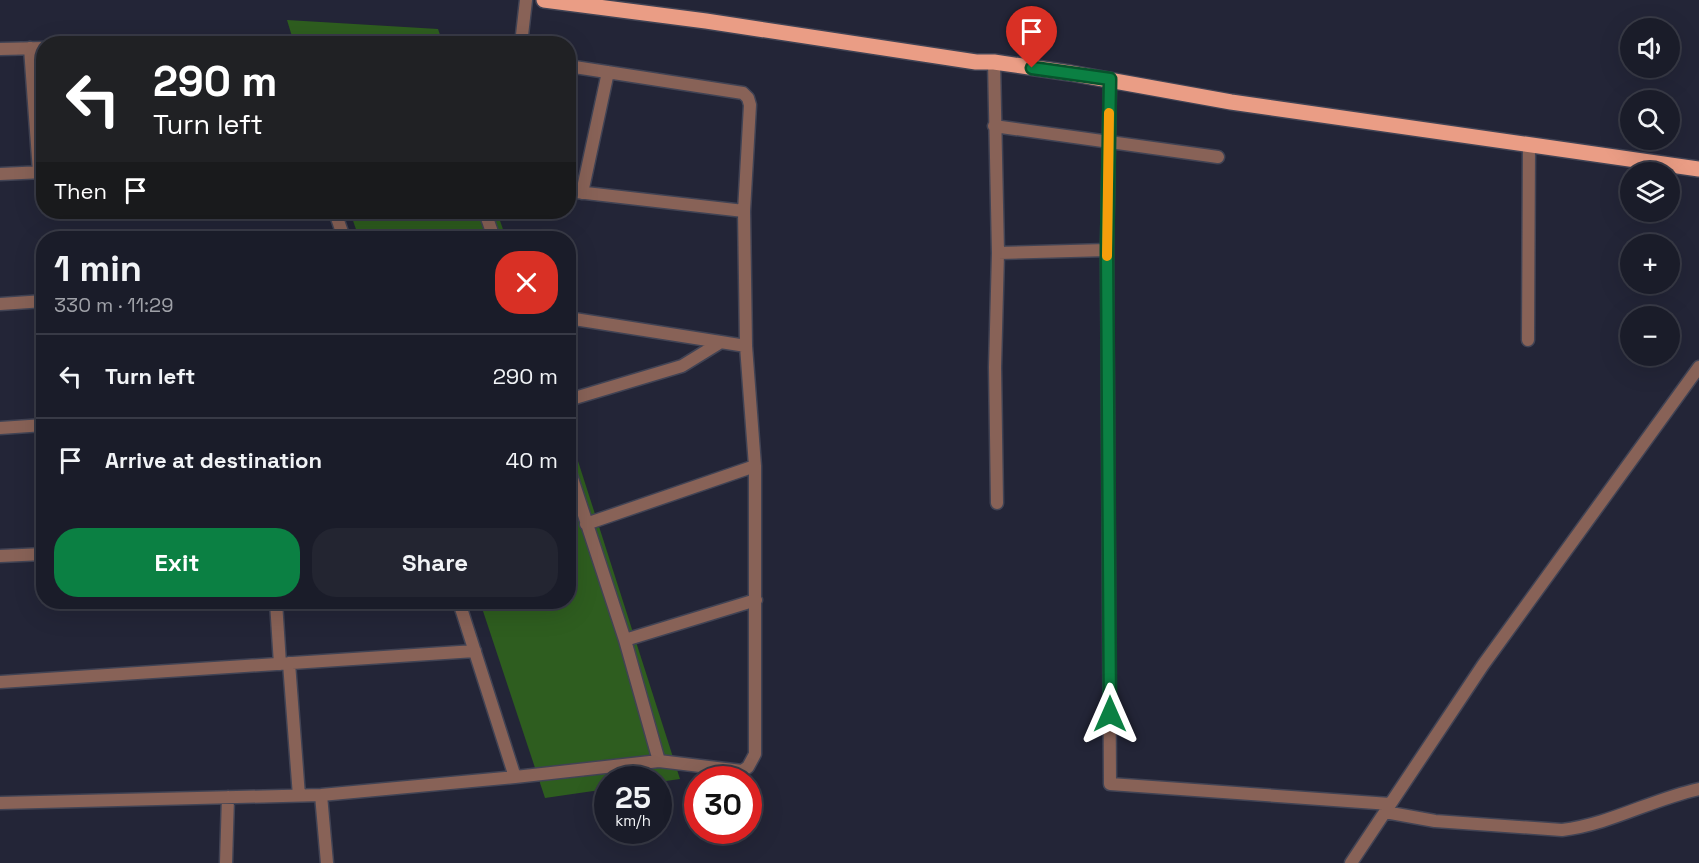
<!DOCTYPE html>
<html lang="en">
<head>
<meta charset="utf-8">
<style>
	body { margin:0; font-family:"Space Grotesk",sans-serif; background:#232531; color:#f1f3f6; height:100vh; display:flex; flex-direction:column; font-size:22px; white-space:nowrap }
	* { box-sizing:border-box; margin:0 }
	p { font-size:20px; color:#9fa1a8 }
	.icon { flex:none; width:33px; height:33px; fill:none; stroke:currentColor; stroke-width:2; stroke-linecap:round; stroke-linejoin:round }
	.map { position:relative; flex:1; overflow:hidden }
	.panel { position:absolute; left:36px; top:231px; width:540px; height:378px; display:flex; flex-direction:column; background:#1a1c29; border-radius:24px; box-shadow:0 6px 24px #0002,0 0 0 2px #383a46 }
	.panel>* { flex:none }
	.guide { position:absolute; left:36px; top:36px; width:540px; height:183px; border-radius:24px; box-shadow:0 6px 24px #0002,0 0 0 2px #383a46; background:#202124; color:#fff; overflow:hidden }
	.controls { position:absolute; left:1620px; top:18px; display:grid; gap:12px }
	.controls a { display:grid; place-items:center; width:60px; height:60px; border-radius:50%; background:#1a1c29; box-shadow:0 6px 24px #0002,0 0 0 2px #383a46; font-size:30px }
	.speed { position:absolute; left:594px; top:766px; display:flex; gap:12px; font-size:30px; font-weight:700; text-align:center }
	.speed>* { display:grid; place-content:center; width:78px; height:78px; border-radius:50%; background:#1a1c29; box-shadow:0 6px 24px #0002,0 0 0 2px #383a46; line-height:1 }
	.speed small { font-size:15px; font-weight:400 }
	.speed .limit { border:9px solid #d22; background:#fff; color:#111 }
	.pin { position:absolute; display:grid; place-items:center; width:51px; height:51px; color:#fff; margin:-62px -26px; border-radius:50% 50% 50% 0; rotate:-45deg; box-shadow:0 0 6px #0007 }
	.pin .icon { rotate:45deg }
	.me { position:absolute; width:66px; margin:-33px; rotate:0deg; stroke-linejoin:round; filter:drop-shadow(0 0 4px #0008) }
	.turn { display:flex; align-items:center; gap:21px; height:126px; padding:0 18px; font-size:27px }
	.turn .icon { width:78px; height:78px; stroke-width:2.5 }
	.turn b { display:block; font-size:42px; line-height:51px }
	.then { display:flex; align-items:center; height:57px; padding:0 18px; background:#0003; gap:12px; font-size:22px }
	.round { display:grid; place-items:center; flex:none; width:63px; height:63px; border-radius:24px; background:#232531 }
	.headline { display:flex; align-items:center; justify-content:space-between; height:102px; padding:0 18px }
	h1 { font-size:36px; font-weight:700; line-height:45px }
	.cta { display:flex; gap:12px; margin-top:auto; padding:12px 18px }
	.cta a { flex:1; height:69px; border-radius:24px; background:#0b8043; color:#fff; font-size:24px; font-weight:700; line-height:69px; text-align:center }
	.cta a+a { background:#232531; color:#f1f3f6 }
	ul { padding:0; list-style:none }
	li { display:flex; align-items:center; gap:18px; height:84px; padding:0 18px; border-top:2px solid #383a46 }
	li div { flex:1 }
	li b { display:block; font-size:22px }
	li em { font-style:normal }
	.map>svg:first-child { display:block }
	.green { fill:#2e5d1f }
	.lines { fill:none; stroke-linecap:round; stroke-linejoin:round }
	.minor-casing { stroke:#414354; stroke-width:15 }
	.primary-casing { stroke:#414354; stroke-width:18 }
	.minor { stroke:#886257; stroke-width:12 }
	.primary { stroke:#ea9d85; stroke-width:15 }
	.route-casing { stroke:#07532c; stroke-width:15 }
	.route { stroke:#0b8043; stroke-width:10 }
	.slow { stroke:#f59e0b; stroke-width:10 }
</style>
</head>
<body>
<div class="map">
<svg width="1699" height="863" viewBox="0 0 1699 863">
	<rect width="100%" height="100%" fill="#232537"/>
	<path class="green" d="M287,20L438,29L443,43H294Z
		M350,212H497L506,238H359Z
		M569,433L680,779L659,782L608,780L607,789L545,798L480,602H568Z"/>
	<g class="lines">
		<g class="minor-casing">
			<path id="minor" d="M521,44L526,0
				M30,48L39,172
				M0,49L44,48
				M994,62L998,253L995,367L997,503
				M568,66L743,93L748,98L750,105L744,211L568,191
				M1110,79L1107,250L1110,784L1390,804
				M994,126L1218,157
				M0,174L44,172
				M582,193L608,72
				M335,212L344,238
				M485,212L494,238
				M998,253L1107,250
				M0,304L44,301
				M568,318L746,346
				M1528,340L1529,144
				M568,400L682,366L721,342
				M0,428L44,425
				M586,524L755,466
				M0,556L44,554
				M276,602L280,664
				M625,640L756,600
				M289,663L299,796
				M0,682L475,651
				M659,761L742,771L748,767L755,754V466L746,346L744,211
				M515,777L659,761L625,640L568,466
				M321,795L327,863
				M0,803L321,795L515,777L459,602
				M1385,812L1435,821L1562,830C1611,824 1652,799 1699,789
				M226,863L228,797
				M1351,863L1483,665L1699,367"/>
		</g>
		<g class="primary-casing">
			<path id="primary" d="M544,0L706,21L976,62H994L1070,73L1231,102L1699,169"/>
		</g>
		<use href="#minor" class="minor"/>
		<use href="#primary" class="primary"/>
	</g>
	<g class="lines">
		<g class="route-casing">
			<path id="route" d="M1032,68L1110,79L1107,250L1110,714"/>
		</g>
		<use href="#route" class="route"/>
		<path class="slow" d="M1107,256L1109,113"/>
	</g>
</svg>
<div class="controls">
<a><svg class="icon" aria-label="sound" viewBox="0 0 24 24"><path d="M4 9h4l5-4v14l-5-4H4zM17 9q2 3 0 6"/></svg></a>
<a><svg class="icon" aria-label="search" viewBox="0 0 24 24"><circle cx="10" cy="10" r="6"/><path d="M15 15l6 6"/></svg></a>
<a><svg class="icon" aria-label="layers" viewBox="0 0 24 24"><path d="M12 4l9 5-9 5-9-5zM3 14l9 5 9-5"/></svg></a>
<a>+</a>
<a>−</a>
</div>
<div class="speed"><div>25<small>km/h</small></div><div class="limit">30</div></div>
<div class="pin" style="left:1032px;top:68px;background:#d93025"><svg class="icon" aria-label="arrive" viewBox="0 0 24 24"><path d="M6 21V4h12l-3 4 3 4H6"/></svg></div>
<svg class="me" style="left:1110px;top:714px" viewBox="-20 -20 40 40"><path d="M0-17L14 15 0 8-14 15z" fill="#0b8043" stroke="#fff" stroke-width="4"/></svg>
<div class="guide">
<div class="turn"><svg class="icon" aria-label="left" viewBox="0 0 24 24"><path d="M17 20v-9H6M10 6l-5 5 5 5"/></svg><div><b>290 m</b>Turn left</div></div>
<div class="then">Then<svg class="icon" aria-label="arrive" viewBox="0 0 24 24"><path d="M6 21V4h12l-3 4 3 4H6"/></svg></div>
</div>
<section class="panel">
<div class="headline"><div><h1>1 min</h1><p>330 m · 11:29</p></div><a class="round" style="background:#d93025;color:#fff"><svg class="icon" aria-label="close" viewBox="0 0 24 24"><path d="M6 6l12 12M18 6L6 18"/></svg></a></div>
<ul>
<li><svg class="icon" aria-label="left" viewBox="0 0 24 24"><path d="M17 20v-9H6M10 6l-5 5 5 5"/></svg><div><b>Turn left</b></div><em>290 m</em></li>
<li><svg class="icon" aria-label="arrive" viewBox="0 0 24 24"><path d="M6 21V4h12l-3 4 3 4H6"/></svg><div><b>Arrive at destination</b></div><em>40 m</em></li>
</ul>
<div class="cta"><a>Exit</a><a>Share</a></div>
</section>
</div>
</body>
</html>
